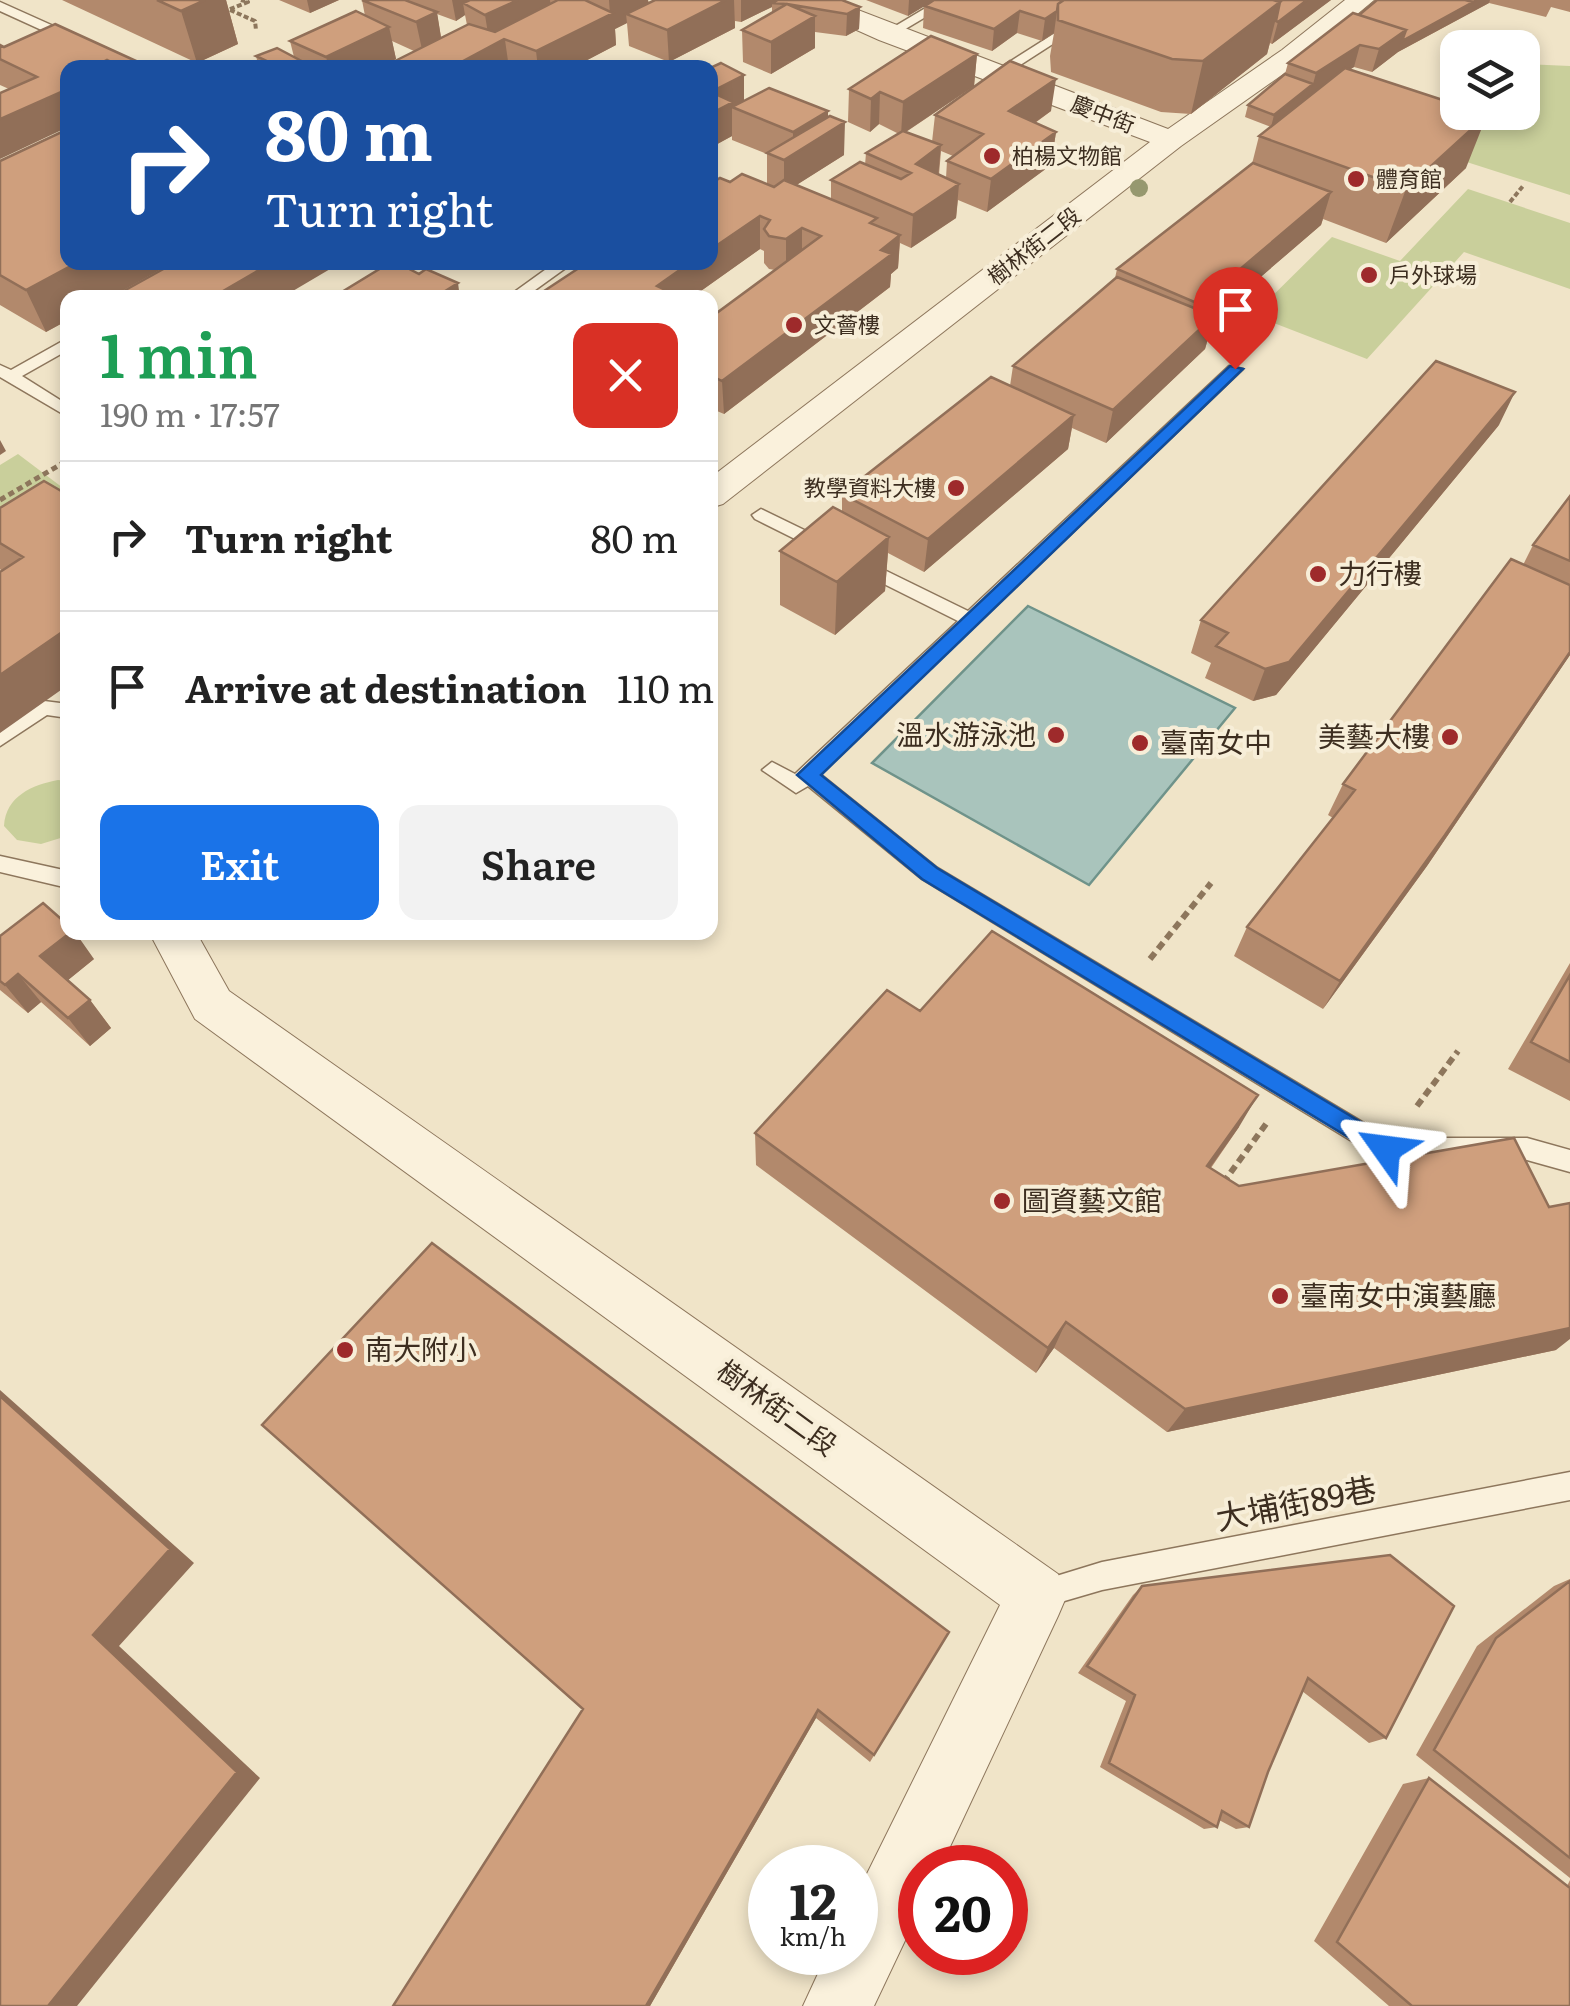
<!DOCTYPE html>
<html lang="en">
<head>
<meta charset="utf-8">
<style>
	body { margin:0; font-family:Literata,"Noto Sans TC",serif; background:#f2f2f2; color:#222; height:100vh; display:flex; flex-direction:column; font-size:38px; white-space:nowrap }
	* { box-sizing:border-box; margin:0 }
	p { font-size:32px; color:#767676 }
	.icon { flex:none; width:55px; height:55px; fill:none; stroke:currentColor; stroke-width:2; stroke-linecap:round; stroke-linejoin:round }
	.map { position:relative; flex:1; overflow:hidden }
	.side { position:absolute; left:60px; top:290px; width:658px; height:650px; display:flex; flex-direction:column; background:#fff; border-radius:20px; box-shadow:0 5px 15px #0003 }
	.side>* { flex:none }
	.banner { position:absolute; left:60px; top:60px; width:658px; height:210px; border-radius:20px; box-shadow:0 5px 15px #0003; background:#1a4fa0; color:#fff; overflow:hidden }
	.buttons { position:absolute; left:1440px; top:30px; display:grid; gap:20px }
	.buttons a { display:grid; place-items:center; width:100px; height:100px; border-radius:20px; background:#fff; box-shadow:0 5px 15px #0003; font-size:50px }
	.speed { position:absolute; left:748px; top:1845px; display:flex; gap:20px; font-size:50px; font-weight:700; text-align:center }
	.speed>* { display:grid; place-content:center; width:130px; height:130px; border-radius:50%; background:#fff; box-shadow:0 5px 15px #0003; line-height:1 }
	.speed small { font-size:25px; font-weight:400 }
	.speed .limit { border:15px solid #d22; background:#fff; color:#111 }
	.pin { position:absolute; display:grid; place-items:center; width:85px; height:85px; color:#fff; margin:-102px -42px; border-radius:50% 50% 50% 0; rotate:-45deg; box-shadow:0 0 10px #0007 }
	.pin .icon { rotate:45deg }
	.me { position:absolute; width:110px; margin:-55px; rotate:301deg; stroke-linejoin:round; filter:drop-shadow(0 0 8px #0008) }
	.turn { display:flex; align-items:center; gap:35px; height:210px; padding:0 40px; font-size:45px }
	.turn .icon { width:130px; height:130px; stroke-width:2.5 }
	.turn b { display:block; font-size:70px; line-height:85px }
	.round { display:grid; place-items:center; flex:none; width:105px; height:105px; border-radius:20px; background:#f2f2f2 }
	.head { display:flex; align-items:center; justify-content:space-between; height:170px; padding:0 40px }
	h1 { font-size:60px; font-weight:600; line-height:75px; color:#1e9e55 }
	.button { display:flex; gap:20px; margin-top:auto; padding:20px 40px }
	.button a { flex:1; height:115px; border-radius:20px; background:#1a73e8; color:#fff; font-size:40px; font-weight:600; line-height:115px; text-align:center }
	.button a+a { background:#f2f2f2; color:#222 }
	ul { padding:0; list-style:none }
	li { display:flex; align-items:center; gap:30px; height:150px; padding:0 40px; border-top:2px solid #e0e0e0 }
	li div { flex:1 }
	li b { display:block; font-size:38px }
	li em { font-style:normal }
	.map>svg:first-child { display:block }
	.green { fill:#c9cf9b }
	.water { fill:#a9c4bc; stroke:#6f938a; stroke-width:2.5 }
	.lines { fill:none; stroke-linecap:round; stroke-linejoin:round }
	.lane-casing { stroke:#8d765c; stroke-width:3 }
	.street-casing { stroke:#8d765c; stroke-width:2 }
	.path-far2 { stroke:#8d765c; stroke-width:4; stroke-dasharray:5 2.5; stroke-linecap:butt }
	.path-far1 { stroke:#8d765c; stroke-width:5; stroke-dasharray:6 4; stroke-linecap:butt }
	.path { stroke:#8d765c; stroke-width:6; stroke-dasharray:8 5; stroke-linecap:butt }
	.lane { fill:#faf1dc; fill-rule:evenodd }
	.street { fill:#faf1dc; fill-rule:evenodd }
	.tree { fill:#96986f }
	.wall { fill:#b2896c; fill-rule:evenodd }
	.shaded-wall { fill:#916f58 }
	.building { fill:#cf9f7d; stroke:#916f58; stroke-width:2.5 }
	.route { fill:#1a73e8; stroke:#114b97; stroke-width:2.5 }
	.poi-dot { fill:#9e2a2b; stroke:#f7eed8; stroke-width:4 }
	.labels { text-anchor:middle; stroke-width:8; stroke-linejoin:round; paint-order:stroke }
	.far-street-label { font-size:22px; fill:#3d2e20; stroke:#f7eed8 }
	.far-poi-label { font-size:22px; fill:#3d2e20; stroke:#f7eed8; text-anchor:start }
	.poi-label { font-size:28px; fill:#3d2e20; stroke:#f7eed8; text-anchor:start }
	.street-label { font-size:28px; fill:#3d2e20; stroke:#f7eed8 }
	.near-street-label { font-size:32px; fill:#3d2e20; stroke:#f7eed8 }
</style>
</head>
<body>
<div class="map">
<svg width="1570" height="2006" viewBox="0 0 1570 2006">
	<rect width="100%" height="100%" fill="#f0e4c8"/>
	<path class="green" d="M1523,64L1570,66V195L1345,123L1443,101L1457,83L1458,112H1522Z
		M1468,189L1570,223V289L1464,252L1367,359L1253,315L1332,237L1400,261Z
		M18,454L67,491V499L0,541V465Z
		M58,780L67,781V836L41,844L17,840L4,826C6,796 32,785 58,780Z"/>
	<path class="water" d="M1028,606L1235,708L1089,885L872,763Z"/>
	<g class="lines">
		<g class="lane-casing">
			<path id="lane" d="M939,0H954L892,37L882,34Z
				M1107,0H1121L1003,76L992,73Z
				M0,2L78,37L80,40L70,43L0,11Z
				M556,262H574L524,298H506Z
				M68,338V350L22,376L68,405V417L0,377V365L11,370Z
				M1229,366L1243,369L820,774L936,867L1389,1138H1527L1570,1150V1172L1527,1160H1386L1378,1157L922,879L808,786L796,793L762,770L772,762L795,774L958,621L856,570V562H868L968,611Z
				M761,509L831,543L834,547L825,553L819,551L755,519L752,515Z
				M44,701L68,704V718L47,715L0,746V729Z
				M0,856L68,871V888L0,872Z
				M1570,1472V1500L1102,1590L1037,1609L1027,1605L1023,1595L1027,1585L1102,1562Z"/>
		</g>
		<g class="street-casing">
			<path id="street" d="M797,0H832L1168,129L1282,50L1345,0H1374L1300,62L1181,146L723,504L710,508V478L1150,142L879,40L801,5Z
				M149,932H196L229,991L1058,1574L1067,1595L1058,1616L940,1868H920V1909L874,2006H803L828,1952H855V1898L1000,1605L195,1019Z"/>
		</g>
		<path class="path-far2" d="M230,10L255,21L256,30
			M223,12L248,2L241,0
			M1510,202L1523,186"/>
		<path class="path-far1" d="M0,500L68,460"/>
		<path class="path" d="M1150,959L1211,883
			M1417,1106L1458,1051
			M1223,1183L1266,1124"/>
		<use href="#lane" class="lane"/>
		<use href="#street" class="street"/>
	</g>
	<circle class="tree" cx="1139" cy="188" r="9"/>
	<path class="wall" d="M62,0H226L238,44L197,63Z
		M279,0H339L310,13Z
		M362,0H648L649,3L655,0H842L860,7L859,29L846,36L815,32V48L771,74L743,62L742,30L772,13V7L741,22L735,21V28L669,62L629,46L627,23L615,29L616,45L572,68H381L414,51L392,41L396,59L378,68H259L256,56L294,57L290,41L365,16ZM437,14L456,21L465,15L467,25L441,37Z
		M866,0H1331L1272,44L1270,43L1267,54L1191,114L1161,112L1051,72L1050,56L1054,33L1042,41L1017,33L992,51L923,28L924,6L908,16Z
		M1377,0H1570V12L1551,7L1546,17L1489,3L1398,52L1372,72L1354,67L1350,69L1466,168L1386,243L1323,219L1321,225L1214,317L1205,349L1106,443L1072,428L1068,449L924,572L888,553L885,591L835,635L780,605V551L842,512V494L1010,386L1013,366L1115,278L1117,269L1252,164L1259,136L1271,127L1245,117L1248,105L1285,74L1288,63L1359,15Z
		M0,45L4,47L148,68H68L9,89L0,85Z
		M977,54L974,86L906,132L932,142L935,115L1051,111L1035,123L1056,132L1051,165L987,212L958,200L956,218L911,248L900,243L898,268L891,274L890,287L724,414L710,408V318L775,270L769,269L764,263V251L760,249L691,298H546L544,291L730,182L767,184V154L732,140V136L710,148V68L744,75V101L828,111V117L844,155L796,185L831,199V180L865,165L866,153L899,134L879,124L870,132L848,122L849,89ZM941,151L953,156L947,161L946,178L939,175Z
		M0,161L68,262H174L109,298H68V320L46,332L0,305Z
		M1499,425L1276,695L1253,701L1205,678L1211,663L1191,653L1201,620Z
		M44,481L68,685L2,571L0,569V508Z
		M1570,496V655L1427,866L1323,1009L1234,956L1247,927L1333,818L1328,815L1343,784L1523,565L1533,545Z
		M0,936L94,959L68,980L90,1000L111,1028L90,1046L41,1002L28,1013L0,990Z
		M1570,963V1101L1508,1069Z
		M920,1011L1239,1127L1211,1168L1239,1186L1556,1350L1167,1432L1054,1348L1036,1373L756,1165L755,1133Z
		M262,1425L949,1632L870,1762L816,1718L650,2006H393L583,1710Z
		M1390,1555L1386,1738L1369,1743L1302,1691L1268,1772L1249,1827L1236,1829L1219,1820L1217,1827L1204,1829L1100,1767L1126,1701L1078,1673L1133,1595L1142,1586Z
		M1570,1579V1878L1416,1755L1477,1646L1554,1586Z
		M1429,1778L1567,1886L1570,1880V2006H1389L1314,1941L1403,1784Z"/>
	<path class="shaded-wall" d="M205,0H226L238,44L197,63L181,11Z
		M307,0H339L310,13Z
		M452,0H488L463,3L465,15L456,21Z
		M518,0H550L552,17L505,40L509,68H450L490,46L485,15Z
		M609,0H648L649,13L626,14L627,23L615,29L616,45L572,68H538L536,51L610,15Z
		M726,0H734L735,28L669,62L667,30Z
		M741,0H786L772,3V7L741,22Z
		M909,0H935L908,16Z
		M1307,0H1331L1272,44L1278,22Z
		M1474,0H1490L1489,3L1398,52L1372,72L1379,49L1406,30L1473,2Z
		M1280,2L1267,54L1191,114L1203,61Z
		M860,7L859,29L846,36L847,14Z
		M1020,11L1017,33L992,51L994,29Z
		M1057,11L1054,33L1042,41L1045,19Z
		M437,12L442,44L423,54L416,22Z
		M815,16V48L771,74V42Z
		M389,27L396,59L378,68H329L326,57Z
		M1360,45L1354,67L1310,96L1271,127L1274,115L1313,84L1316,73Z
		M977,54L974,86L901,135L903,102Z
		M107,60L109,68H91Z
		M744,75V108L732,107V136L710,148L711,92Z
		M1056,79L1051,111L1005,144L1009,111Z
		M68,89V127L0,159V119Z
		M880,92L879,124L870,132L871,99Z
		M828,111V133L845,122L844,155L784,193V160L793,154V132Z
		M1487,115L1466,168L1386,243L1406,189Z
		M1056,132L1051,165L987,212L991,179Z
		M941,145L938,178L916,164Z
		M959,184L956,218L911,248L913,215Z
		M1331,192L1321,225L1214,317L1205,349L1106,443L1113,410L1191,337L1199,304Z
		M760,216V249L691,298H658L657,286L691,262H710V250Z
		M802,228V262L786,272V239Z
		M900,235L898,268L891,274L890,287L724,414L722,381Z
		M78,262H174L109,298H68V320L46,332L26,290Z
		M273,262H342L281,298H211Z
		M458,283L460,298H434Z
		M1515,392L1499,425L1276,695L1253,701L1265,669Z
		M1074,415L1068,449L924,572L928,539Z
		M0,440L6,451L0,455Z
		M889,537L885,591L835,635L837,582Z
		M68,628V685L0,733V675Z
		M1570,652V655L1427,866L1323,1009L1340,981Z
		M71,932H75L94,959L62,985L40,956Z
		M18,974L41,1002L28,1013L5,985Z
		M90,1000L111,1028L90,1046L68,1018Z
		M1258,1095L1239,1127L1190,1196L1207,1166Z
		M1066,1322L1054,1348L1036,1373L1048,1348Z
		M1570,1328V1339L1556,1350L1167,1432L1185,1409Z
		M0,1390L194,1563L119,1646L260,1778L77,2006H48L93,1635L0,1396Z
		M818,1710L816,1718L650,2006H646Z"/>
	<path class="building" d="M157,0H205L181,11Z
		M362,0H405L437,12L416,22Z
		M470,0H518L485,15L463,3Z
		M558,0H585L613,13L536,51L504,39L450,68H381L469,24L495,32Z
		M655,0H726L667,30L626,14Z
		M778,0H842L860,7L847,14L787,4L772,3Z
		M934,0H1064L1058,4L1057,11L1045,19L1020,11L994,29L925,6Z
		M1064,0H1273L1280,2L1203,61L1172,59L1058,20V4Z
		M1273,0H1307L1278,22L1276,21L1280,2Z
		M1377,0H1465L1473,2L1402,41L1406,30L1359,15Z
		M787,4L815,16L771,42L742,30Z
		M356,11L389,27L326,57L290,41Z
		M1353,13L1406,30L1379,49L1360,45L1316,73L1288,63Z
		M55,24L147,66L123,68L107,60L91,68H68V89L0,119V93L37,77L0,59V45L4,47Z
		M931,36L977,54L903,102L880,92L871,99L849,89Z
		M277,48L307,64L298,68H262L271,63L256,56Z
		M1010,61L1056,79L1009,111L1056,132L991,179L947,161L983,134L935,115Z
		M721,63L744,75L711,92L733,102L710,114V68Z
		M1345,68L1458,105V112H1480L1487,115L1406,189L1259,136Z
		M1285,74L1313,84L1274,115L1248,105Z
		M769,88L828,111L793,132L732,107Z
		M830,116L845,122L784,160L767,153Z
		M68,129V262H78L26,290L0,275V161Z
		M903,131L941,145L916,164L959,184L913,215L831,180L860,162L901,179L911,173L866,153Z
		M1253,163L1331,192L1199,304L1117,269Z
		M742,174L774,187L784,180L877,218L870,223L900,235L881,250L892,254L722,381L710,375V318L821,236L802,228L786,239L769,236L764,229L770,220L760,216L710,250V184L720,178L730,182Z
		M176,262H273L211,298H111Z
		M391,262H396L419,274L426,269L458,283L434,298H332Z
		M588,262H691L657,286L683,298H558L544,291Z
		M1117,277L1214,316L1113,410L1013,366Z
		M1436,361L1515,392L1289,662L1265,669L1216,646L1228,633L1201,620Z
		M991,377L1074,415L928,539L842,494Z
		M44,481L68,495V628L0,675V572L23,557L0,543V508Z
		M1570,496V561L1533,545Z
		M833,507L889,537L837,582L780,551Z
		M1511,559L1570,585V652L1445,835L1340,981L1247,927L1355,790L1343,784Z
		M43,903L68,925V932H71L40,956L90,1000L68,1018L18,974L5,985L0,981V936Z
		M992,931L1258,1095L1207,1166L1239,1186L1514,1138L1549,1207L1570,1203V1328L1185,1409L1066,1322L1048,1348L755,1133L887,990L920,1011Z
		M1570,975V1062L1531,1042Z
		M432,1243L949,1632L874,1755L818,1710L646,2006H393L583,1709L262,1425Z
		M0,1396L170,1549L93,1635L237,1772L48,2006H0Z
		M1390,1555L1454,1606L1386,1738L1308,1678L1268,1772L1249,1827L1222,1811L1217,1827L1109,1763L1135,1695L1087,1666L1142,1586Z
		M1570,1581V1858L1434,1750L1496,1638Z
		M1429,1778L1570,1888V2006H1412L1337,1942Z"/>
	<path class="route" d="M1230,366L1243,369L821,775L937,868L1394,1142L1398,1149L1394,1157L1386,1160L922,879L797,775Z"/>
	<g class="poi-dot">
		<circle cx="992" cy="156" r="10"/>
		<circle cx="1356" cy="179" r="10"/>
		<circle cx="1369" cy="275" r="10"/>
		<circle cx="794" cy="325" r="10"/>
		<circle cx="956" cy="488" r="10"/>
		<circle cx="1318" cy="574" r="10"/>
		<circle cx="1056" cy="735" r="10"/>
		<circle cx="1450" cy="737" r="10"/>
		<circle cx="1140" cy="743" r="10"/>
		<circle cx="1002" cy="1201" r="10"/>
		<circle cx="1280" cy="1296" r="10"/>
		<circle cx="345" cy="1350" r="10"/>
	</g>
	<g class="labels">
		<g class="far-street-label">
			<text transform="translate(1103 114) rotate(21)" y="8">慶中街</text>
			<text transform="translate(1034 246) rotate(-38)" y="8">樹林街二段</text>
		</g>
		<g class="far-poi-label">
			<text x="1012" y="164">柏楊文物館</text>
			<text x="1376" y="187">體育館</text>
			<text x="1389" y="283">戶外球場</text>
			<text x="814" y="333">文薈樓</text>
			<text x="936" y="496" text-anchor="end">教學資料大樓</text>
		</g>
		<g class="poi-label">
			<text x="1338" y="584">力行樓</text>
			<text x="1036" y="745" text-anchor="end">溫水游泳池</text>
			<text x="1430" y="747" text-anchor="end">美藝大樓</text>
			<text x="1160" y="753">臺南女中</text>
			<text x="1022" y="1211">圖資藝文館</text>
			<text x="1300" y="1306">臺南女中演藝廳</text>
			<text x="365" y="1360">南大附小</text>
		</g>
		<g class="street-label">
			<text transform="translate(777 1408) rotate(36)" y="10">樹林街二段</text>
		</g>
		<g class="near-street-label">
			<text transform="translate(1296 1504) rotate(-11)" y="11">大埔街89巷</text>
		</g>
	</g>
</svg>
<div class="buttons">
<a><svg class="icon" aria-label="layers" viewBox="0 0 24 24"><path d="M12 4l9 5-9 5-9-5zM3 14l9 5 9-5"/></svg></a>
</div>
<div class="speed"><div>12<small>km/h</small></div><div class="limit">20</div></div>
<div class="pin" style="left:1235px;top:369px;background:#d93025"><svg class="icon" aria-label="arrive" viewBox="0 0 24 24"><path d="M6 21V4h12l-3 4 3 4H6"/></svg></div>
<svg class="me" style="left:1386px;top:1149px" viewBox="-20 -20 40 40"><path d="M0-17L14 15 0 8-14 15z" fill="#1a73e8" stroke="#fff" stroke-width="4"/></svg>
<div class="banner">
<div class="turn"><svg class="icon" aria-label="right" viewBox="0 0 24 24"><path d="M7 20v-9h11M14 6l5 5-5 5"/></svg><div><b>80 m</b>Turn right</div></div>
</div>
<section class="side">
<div class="head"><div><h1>1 min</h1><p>190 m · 17:57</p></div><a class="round" style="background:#d93025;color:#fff"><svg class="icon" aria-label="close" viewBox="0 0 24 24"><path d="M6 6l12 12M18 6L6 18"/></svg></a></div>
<ul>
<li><svg class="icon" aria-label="right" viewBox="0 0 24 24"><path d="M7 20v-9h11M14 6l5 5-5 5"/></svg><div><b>Turn right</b></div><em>80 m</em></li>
<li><svg class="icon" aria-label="arrive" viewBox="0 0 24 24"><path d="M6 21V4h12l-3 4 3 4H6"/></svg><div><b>Arrive at destination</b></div><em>110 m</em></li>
</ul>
<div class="button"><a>Exit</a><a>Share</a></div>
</section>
</div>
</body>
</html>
